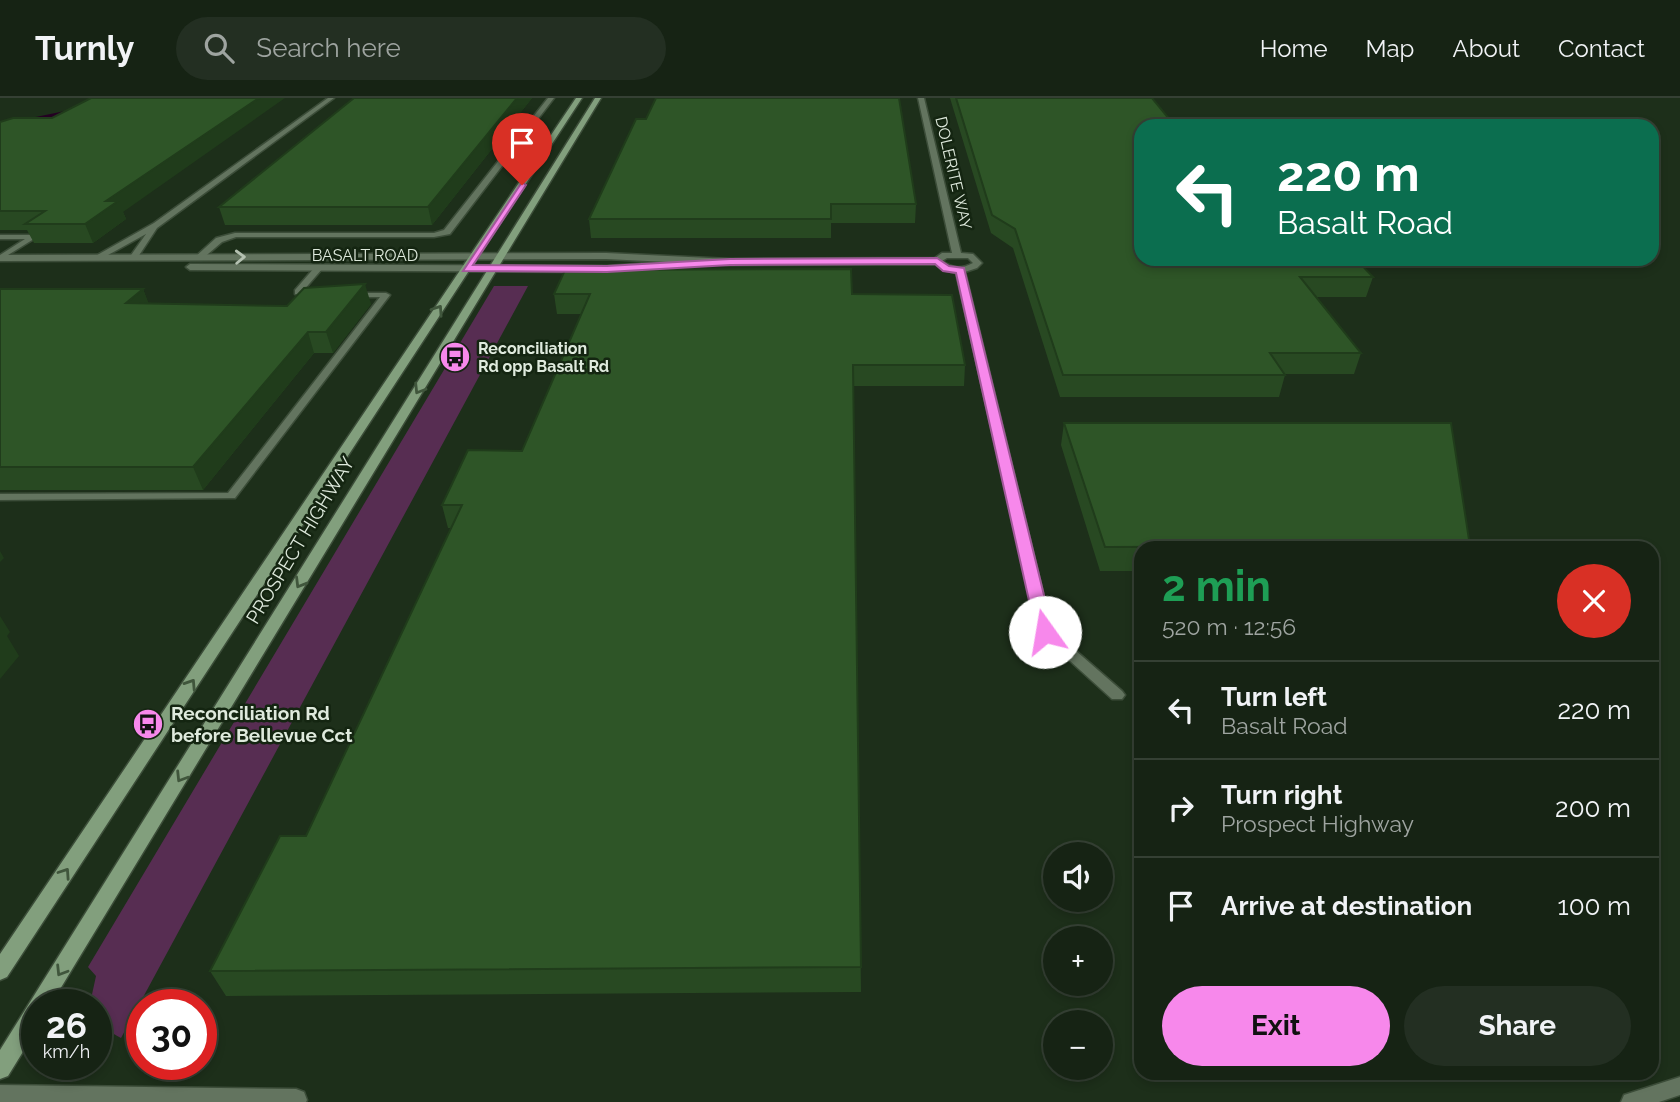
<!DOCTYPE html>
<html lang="en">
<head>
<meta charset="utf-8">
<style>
	body { margin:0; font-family:Raleway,sans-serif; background:#232f22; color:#f1f3f6; height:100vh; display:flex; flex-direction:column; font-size:26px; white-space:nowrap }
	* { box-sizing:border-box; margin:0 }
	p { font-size:23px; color:#9ea4a0 }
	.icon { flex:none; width:38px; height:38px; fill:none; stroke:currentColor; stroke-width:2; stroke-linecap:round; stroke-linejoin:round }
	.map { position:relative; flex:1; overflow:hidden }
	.details { position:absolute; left:1134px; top:443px; width:525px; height:539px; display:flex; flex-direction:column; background:#162314; border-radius:21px; box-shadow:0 4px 10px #0003,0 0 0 2px #354034 }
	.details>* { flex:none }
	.banner { position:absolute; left:1134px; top:21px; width:525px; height:147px; border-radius:21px; box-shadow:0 4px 10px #0003,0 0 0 2px #354034; background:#0b6e4f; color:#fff; overflow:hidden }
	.controls { position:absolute; left:1043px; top:744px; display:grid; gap:14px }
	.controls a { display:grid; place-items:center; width:70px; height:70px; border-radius:50%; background:#162314; box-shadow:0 4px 10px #0003,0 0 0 2px #354034; font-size:35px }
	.speed { position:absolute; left:21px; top:891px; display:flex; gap:14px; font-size:35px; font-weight:700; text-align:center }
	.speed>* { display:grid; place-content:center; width:91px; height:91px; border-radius:50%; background:#162314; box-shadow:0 4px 10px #0003,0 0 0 2px #354034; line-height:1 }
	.speed small { font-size:18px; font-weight:400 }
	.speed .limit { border:10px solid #d22; background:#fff; color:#111 }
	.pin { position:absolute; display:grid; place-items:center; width:60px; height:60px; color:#fff; margin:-72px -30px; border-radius:50% 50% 50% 0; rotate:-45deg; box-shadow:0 0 7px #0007 }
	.pin .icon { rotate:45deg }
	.me { position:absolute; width:77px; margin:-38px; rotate:347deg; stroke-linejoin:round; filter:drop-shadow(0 0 5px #0008) }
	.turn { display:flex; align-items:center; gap:24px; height:147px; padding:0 28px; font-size:32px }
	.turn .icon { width:91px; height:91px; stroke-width:2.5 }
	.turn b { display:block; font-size:49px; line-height:60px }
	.round { display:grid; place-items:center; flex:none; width:74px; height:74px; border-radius:37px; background:#232f22 }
	.head { display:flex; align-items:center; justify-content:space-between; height:119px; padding:0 28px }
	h1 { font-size:42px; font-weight:700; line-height:52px; color:#1e9e55 }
	.action { display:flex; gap:14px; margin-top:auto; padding:14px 28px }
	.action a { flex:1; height:80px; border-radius:42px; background:#f788eb; color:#111; font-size:28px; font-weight:700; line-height:80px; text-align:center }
	.action a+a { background:#232f22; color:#f1f3f6 }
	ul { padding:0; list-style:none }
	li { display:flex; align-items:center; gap:21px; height:98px; padding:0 28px; border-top:2px solid #354034 }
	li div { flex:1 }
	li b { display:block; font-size:26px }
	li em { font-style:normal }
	header { display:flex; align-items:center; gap:42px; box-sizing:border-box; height:98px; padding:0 35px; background:#162314; border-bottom:2px solid #354034 }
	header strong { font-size:33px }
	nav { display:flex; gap:38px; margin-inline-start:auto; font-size:24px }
	.search { width:490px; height:63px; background:#232f22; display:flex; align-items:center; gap:18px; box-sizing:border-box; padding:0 24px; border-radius:38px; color:#9ea4a0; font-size:26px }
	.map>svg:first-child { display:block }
	.green { fill:#572d52 }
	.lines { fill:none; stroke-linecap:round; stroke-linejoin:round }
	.stream { stroke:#240022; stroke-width:3.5 }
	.lane-casing { stroke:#3c4d39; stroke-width:3 }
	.street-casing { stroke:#3c4d39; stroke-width:3 }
	.secondary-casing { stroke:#3c4d39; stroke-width:3 }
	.lane { fill:#63745f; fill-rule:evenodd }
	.street { fill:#63745f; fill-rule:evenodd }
	.secondary { fill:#829f7d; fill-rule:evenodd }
	.wall { fill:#284922 }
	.shaded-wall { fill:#203c1b }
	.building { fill:#2e5527; stroke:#203c1b; stroke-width:2 }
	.oneway { stroke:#b4c1b1 }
	.oneway2 { stroke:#40563c }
	.route { fill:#f788eb; stroke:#a15899; stroke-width:2 }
	.labels { text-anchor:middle; stroke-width:5; stroke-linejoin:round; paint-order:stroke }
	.far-street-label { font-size:16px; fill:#dfeadd; stroke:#142511 }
	.far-poi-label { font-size:16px; font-weight:bold; fill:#dfeadd; stroke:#142511; text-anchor:start }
	.street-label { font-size:19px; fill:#dfeadd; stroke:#142511 }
	.poi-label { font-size:19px; font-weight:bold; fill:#dfeadd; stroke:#142511; text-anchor:start }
</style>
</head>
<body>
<header>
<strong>Turnly</strong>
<div class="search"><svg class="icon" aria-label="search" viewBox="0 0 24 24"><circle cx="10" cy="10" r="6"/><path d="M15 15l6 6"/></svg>Search here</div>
<nav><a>Home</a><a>Map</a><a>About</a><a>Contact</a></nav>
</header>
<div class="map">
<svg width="1680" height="1004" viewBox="0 0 1680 1004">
	<rect width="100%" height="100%" fill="#1d2f1a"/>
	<path class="green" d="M494,188H528L121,940C106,932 96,925 96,906H92L91,901L96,878L88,869Z"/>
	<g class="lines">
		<path class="stream" d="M30,22L69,14"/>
		<g class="lane-casing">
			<path id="lane" d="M328,0H334L157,130L136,162L129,160L146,136L99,162L92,160L154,125Z
				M548,0H554L450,136L434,139H236L222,144L201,162L194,160L216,140L235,135H434L444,132Z
				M0,137H33L37,139L0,162V157L25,141H0Z
				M315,169L322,171L303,193L317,195V199L295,196V192Z
				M350,195H386L390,197L235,400L0,402V396L228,395L380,199H350Z
				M1680,979V997L1659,1004H1621L1624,997Z"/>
		</g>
		<g class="street-casing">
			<path id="street" d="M918,0H924L961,155L973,156L982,165L977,170L965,174L1052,532L1122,593L1125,597L1122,601H1112L1038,534L956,175L943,172L935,166L730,167L606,161L0,163V157L606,155L730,161L935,160L942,155H952ZM947,160H968L973,165C962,171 952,171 942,163Z
				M653,165L656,166V170L607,174L190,172L186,169L190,166L607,168Z
				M0,987L296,991L304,994L307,1002L306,1004H0Z"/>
		</g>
		<g class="secondary-casing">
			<path id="secondary" d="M576,0H582L7,879L0,882V856Z
				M595,0H601L51,906H37V931L8,978L0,981V952Z"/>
		</g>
		<use href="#lane" class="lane"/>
		<use href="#street" class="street"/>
		<use href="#secondary" class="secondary"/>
	</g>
	<path class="wall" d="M354,0H532L432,127H225L219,109Z
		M950,0H1152L1141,28L1373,179L1366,199H1316L1361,255L1354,276H1284L1285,277L1279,299H1060L1013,150L991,135Z
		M636,21L916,106L915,125H831V140H591L589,121Z
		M0,24L123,114L126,121L93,145H34L27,132H0Z
		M0,191H143L148,205L287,208L371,206L333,255H314L203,392H0Z
		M554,196H852L965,267L964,288H853L861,894L226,898L210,873L306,738L451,430H448L442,407L522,353L581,216H557Z
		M1064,325L1470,448V450H1141V473H1100L1061,347Z"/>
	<path class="shaded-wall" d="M259,0H285L123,114L126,121L93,145L85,126L106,103Z
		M517,0H532L432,127L428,109Z
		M365,186L371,206L333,255L326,234Z
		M143,191L151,211L126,205Z
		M308,234L314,255L203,392L193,369Z
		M0,453L4,460L0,464Z
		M0,518L10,534L7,538L19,558L0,581Z"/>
	<path class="building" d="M91,0H259L106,103H118L85,126H25L45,113H0V24L13,20H52Z
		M354,0H517L428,109H219Z
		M656,0H899L916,106H831V121H589L636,21H646Z
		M956,0H1152L1175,28H1141V161H1356L1373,179H1300L1361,255H1270L1285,277H1063L1015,131L992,117Z
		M851,171L852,196L952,197L965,267H853L861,869L210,873L280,738H306L462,407H442L468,352L522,353L590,196H554L565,172Z
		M365,186L326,234H308L193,369H0V191H143L126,205L287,208L304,190Z
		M1064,325H1451L1470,448L1105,449Z"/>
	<defs><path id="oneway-chevron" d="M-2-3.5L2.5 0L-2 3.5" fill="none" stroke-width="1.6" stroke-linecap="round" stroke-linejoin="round" transform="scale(1.75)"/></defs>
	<use class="oneway" href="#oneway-chevron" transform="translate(240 159) rotate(-2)"/>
	<g class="oneway2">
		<use href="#oneway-chevron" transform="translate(438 212) rotate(-56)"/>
		<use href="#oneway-chevron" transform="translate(419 291) rotate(122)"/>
		<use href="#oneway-chevron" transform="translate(300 485) rotate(121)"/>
		<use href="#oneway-chevron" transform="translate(191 586) rotate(-57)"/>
		<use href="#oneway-chevron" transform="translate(181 679) rotate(122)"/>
		<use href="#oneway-chevron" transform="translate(65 775) rotate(-56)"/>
		<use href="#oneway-chevron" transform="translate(61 873) rotate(122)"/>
	</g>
	<path class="route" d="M522,84L526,87L473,167L607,168L730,161L937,160L949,168L964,170L1053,534L1050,538H1039L1036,534L956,175L943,173L935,166L730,167L607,174L463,173Z"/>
	<defs>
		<g id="bus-disc" transform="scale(1.575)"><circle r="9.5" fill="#f788eb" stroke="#142511"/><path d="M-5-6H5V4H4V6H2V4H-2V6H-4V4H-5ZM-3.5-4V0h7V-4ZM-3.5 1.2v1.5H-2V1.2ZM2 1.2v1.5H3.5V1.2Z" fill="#111"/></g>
	</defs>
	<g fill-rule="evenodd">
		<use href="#bus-disc" x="455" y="259"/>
		<use href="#bus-disc" x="148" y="626"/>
	</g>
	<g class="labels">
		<g class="far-street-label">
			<text transform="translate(954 75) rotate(77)" y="6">DOLERITE WAY</text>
			<text x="365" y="163">BASALT ROAD</text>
		</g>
		<g class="far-poi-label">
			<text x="478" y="256">Reconciliation<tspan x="478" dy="18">Rd opp Basalt Rd</tspan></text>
		</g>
		<g class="street-label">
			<text transform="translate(300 442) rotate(-59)" y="7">PROSPECT HIGHWAY</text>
		</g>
		<g class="poi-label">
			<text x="171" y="622">Reconciliation Rd<tspan x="171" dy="22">before Bellevue Cct</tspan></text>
		</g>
	</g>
</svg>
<div class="controls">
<a><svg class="icon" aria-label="sound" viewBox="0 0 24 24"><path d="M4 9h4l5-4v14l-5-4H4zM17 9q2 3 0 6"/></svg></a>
<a>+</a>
<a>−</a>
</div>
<div class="speed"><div>26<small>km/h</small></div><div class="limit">30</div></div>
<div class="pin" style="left:522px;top:87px;background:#d93025"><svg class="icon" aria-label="arrive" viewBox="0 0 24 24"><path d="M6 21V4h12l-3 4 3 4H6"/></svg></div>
<svg class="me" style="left:1045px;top:534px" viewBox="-20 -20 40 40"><circle r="19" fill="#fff"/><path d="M0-13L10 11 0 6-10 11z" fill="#f788eb"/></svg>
<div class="banner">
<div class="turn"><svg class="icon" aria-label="left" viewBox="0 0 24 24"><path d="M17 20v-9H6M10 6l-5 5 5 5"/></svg><div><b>220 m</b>Basalt Road</div></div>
</div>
<section class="details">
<div class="head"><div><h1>2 min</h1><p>520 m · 12:56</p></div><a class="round" style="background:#d93025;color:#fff"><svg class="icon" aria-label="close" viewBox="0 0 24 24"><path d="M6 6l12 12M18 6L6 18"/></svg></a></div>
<ul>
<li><svg class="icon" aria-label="left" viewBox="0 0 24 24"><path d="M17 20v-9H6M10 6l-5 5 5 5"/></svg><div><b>Turn left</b><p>Basalt Road</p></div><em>220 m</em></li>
<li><svg class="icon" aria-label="right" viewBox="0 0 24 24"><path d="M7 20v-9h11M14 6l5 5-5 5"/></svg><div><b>Turn right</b><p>Prospect Highway</p></div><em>200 m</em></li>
<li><svg class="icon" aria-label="arrive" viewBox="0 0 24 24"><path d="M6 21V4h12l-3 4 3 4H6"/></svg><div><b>Arrive at destination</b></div><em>100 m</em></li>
</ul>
<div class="action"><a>Exit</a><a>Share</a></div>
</section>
</div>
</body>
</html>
